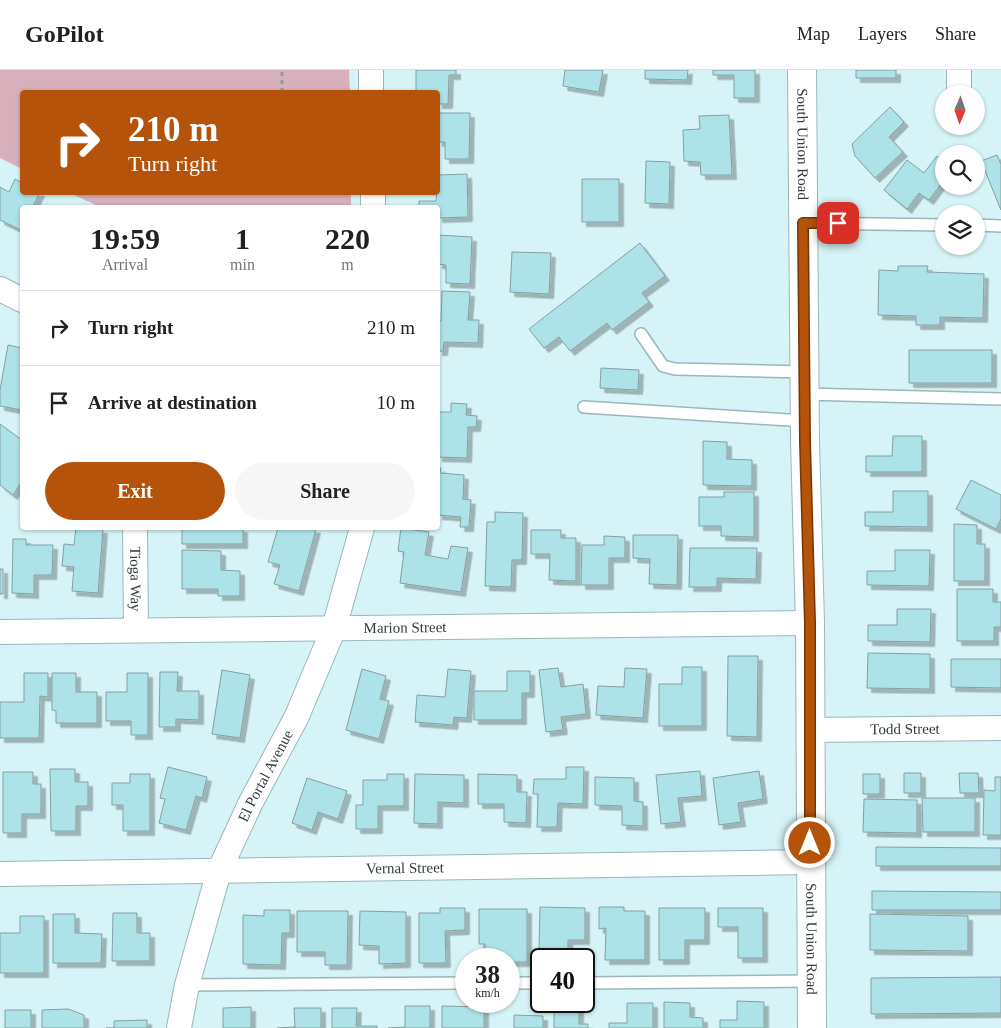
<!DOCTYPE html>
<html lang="en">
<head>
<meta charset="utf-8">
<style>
	body { margin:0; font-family:"Times New Roman",serif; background:#f6f6f6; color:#202124; height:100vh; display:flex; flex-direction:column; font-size:19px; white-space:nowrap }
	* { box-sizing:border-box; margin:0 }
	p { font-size:16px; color:#757577 }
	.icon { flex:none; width:28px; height:28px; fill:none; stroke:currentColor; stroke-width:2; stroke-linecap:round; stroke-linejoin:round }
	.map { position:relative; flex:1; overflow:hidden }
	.panel { position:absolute; left:20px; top:135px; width:420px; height:325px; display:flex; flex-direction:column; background:#fff; border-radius:5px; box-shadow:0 1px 4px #0004 }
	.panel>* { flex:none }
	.banner { position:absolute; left:20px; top:20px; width:420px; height:105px; border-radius:5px; box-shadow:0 1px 4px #0004; background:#b45309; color:#fff; overflow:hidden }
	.needle { width:32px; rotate:182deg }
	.buttons { position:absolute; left:935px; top:15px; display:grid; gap:10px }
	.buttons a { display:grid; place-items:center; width:50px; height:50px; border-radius:50%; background:#fff; box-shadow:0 1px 4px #0004; font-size:25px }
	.speed { position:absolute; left:455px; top:878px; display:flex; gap:10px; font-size:25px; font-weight:700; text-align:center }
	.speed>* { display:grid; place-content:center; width:65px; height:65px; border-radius:50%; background:#fff; box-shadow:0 1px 4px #0004; line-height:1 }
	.speed small { font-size:12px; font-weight:400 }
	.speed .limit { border:2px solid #111; border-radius:8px; background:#fff; color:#111 }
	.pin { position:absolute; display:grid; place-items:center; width:42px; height:42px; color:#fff; margin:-21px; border-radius:10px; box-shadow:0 2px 8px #0006 }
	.me { position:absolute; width:55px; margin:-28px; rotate:0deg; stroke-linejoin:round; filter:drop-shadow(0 0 4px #0008) }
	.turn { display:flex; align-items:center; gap:18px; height:105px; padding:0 25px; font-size:22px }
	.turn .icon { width:65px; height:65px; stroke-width:2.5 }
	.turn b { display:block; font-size:35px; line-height:42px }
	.eta { display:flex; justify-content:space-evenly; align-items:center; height:85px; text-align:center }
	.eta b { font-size:30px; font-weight:600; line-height:35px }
	.primary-button { display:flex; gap:10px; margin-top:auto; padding:10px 25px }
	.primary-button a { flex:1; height:58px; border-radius:30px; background:#b45309; color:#fff; font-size:20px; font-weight:600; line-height:58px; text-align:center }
	.primary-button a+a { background:#f6f6f6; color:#202124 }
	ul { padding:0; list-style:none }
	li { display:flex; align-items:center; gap:15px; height:75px; padding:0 25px; border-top:1px solid #e0e0e0 }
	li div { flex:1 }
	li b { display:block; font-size:19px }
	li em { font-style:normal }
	header { display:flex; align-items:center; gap:30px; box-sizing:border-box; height:70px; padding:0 25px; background:#fff; border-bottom:1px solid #e0e0e0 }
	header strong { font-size:24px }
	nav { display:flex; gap:28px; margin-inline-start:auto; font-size:18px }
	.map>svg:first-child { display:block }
	.green { fill:#d7b0bc }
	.building { fill:#ade3e8; stroke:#849fa2; filter:url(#shadow) }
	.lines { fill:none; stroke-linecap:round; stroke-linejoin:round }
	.service-casing { stroke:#9bb7b9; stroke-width:14 }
	.minor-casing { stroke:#9bb7b9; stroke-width:26 }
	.tertiary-casing { stroke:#9bb7b9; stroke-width:30 }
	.path { stroke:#899fa1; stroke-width:3; stroke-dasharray:4 4; stroke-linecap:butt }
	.service { stroke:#fff; stroke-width:11 }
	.minor { stroke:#fff; stroke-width:24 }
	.tertiary { stroke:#fff; stroke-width:28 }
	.route-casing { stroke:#753606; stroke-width:12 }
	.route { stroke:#b45309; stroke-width:9 }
	.labels { text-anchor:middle; stroke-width:4.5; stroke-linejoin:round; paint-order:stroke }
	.street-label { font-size:15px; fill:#323d3e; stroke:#d6f4f7 }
</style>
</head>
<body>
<header>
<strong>GoPilot</strong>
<nav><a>Map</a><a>Layers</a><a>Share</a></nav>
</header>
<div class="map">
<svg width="1001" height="958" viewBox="0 0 1001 958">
	<defs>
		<filter id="shadow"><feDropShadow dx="4.5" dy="4.5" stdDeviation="0" flood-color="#0004"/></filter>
	</defs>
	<rect width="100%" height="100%" fill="#d6f4f7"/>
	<path class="green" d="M0,0H349L350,22H22V99L0,88Z
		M70,123H351V137H100Z"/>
	<path class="building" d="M416,0H456V5H449L448,34H438V22H416Z
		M565,0H603L599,22L563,16Z
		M645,0H688L687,10L645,9Z
		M713,0H755V28H734V5H713Z
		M856,0H896V8H856Z
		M890,37L904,52L889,67L903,82L875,108L855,86L852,74Z
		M438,43H470L469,89H445V72H438Z
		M729,45L732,105H701L700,92L684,91L683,60L700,59L699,46Z
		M997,85L1001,94V140L981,91Z
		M937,86L944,92V110L929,130L919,123L907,139L884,120L907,90L924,103Z
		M646,91L670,92L669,134L645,133Z
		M467,104L468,147L438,148V138H419V131H436L438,105Z
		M15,109L22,113V122H40L32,138H22V156L21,160L0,150V117L9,122Z
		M582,109H619V152H582Z
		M438,165L472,167L470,214L446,213V195L438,194Z
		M640,173L665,206L642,223L649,232L612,260L607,253L570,281L559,267L544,278L529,259Z
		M512,182L551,183L549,224L510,222Z
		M898,196H928L927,202L984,204L983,248L940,247V255H916V246L878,245L879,200L898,201Z
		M442,221L470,222L468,250H479L478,273L444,272L443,281H438V251H441Z
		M8,275L22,278V340L0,336V320Z
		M909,280H992V313H909Z
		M601,298L639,300L638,320L600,318Z
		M451,333L467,334L466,345L477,346L476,357H468L467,388L438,387V342H451Z
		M0,354L22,370V411L13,425L0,415Z
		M893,366H922V402H866V386H892Z
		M703,371L727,372V389L752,390V416L703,415Z
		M438,398H441L440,403L464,405L463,429L471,430L469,457H460L461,447L438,445Z
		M971,410L1001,425V449L996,459L956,439Z
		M893,421H928V457L865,456V442H893Z
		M724,422H754V467L721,466V456H699V427H724Z
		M495,442L523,443L522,490H512L511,517L485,516L487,452H495Z
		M954,454L977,455V474H985V511H954Z
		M76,458L103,459L98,523L72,521L74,497L62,496L64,474L74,475Z
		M182,458H243V474H182Z
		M278,458H309L316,459L299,521L274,514L280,495L268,492Z
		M401,458L429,462L425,485L448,489L451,476L468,478L461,522L400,513L404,482L398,481Z
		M531,460H561V468H576V511L549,510L550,484H531Z
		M633,465H678L677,515L649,514L650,489L633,488Z
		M604,466L625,467V488H609V515H581L582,475H604Z
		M13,469H26V475H53L52,505H34V524L12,523Z
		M690,478H757L756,509L717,508V517H689Z
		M182,480L221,481V500L240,501V526H218V519H182Z
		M895,480H930L929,516L867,515V501H895Z
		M0,499H3V524H0Z
		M957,519H993V532H1001V557H994V571H957Z
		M897,539H931L930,572L868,571V555H897Z
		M868,583L930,584V619L867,618Z
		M728,586H758L757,667L727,666Z
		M951,589H1001V618L951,617Z
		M682,597H702V656H659V614H682Z
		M558,598L561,617L583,614L586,644L561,647L563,660L546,662L539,600Z
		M625,598L647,599L643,648L596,645L598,616L624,617Z
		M362,599L386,606L380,629L389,631L379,669L346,660Z
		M448,599L471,601L467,648L454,647L453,655L415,652L417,625L445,627Z
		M222,600L250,605L240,668L212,664Z
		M507,601H530V623H522V650H474V621H507Z
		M160,602H178L177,621H199V650L176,649V657H159Z
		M24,603H48V627L40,626L39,668H0V632H24Z
		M52,603H76V622H97V653H56V641L52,640Z
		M127,603H148V665H131V651H106V622H127Z
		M168,697L207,707L202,728L196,726L186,760L159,753L165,729L160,728Z
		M566,697H584L583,734L558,733L557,757H537L538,724H533L534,709H566Z
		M50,699H75V712H88V736H76V761H51Z
		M700,701L702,726L678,728L681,752L661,754L656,705Z
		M759,701L763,729L738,733L741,752L719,755L713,708Z
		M3,702H33V714H41V744H22V763H3Z
		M904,703H921V723H904Z
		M959,703H978L979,723H960Z
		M130,704H150V761H123V735H112V713H130Z
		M387,704H404V736H378V759H356V735H363V710H387Z
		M415,704L464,705V733L438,732V754L414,753Z
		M478,704L517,705V722H527L526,753L504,752V734H478Z
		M863,704H880V724H863Z
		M595,707L634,708V731L643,732V756L622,755V736L595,735Z
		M995,707H1001V765H983L984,720L995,721Z
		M307,708L347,721L338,749L318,742L312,760L292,753Z
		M922,728H975V762H923Z
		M864,729L917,730V763L863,762Z
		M876,777L1001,778V796H876Z
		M872,821L1001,822V840H872Z
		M540,837L585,838V870H568V880L539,879Z
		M599,837H624V841H645V890H605L606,858L599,859Z
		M440,838H465V860L445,861L446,893H419V843H440Z
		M659,838H705V870H685V890H659Z
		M718,838H763V888H738V857H718Z
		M479,839H527V892H509V889H498V886H485V874H479Z
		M264,840H290V863H282L281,895L243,894V845L264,846Z
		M297,841H348L347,895H325V882H297Z
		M360,841L406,842V893L379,894V876L359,875Z
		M113,843H137V863H150V891H112Z
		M53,844H75V863L102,864L101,893H53Z
		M870,844L968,846V881L870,880Z
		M20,846H44V903H0V863H20Z
		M1001,907V943L871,944V908Z
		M737,931L764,932V958H720V950H737Z
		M664,932L690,933V947L703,948V958H664Z
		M627,933H653V958H609V953H627Z
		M554,934H579V954H588V958H554Z
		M405,936H430V958H388L405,957Z
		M442,936L484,937V958H442Z
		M251,937V958H223V938Z
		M294,938H321V958H277L295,957Z
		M332,938H357L356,956H377V958H332Z
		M68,939L84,945V958H42V940Z
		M5,940H31V958H5Z
		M514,945L543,946V958H514Z
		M147,950V958H106H114V951Z"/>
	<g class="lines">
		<g class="service-casing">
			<path id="service" d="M803,153L944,155
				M976,155L1001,156
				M641,264L663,296L675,299L804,302
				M804,324L1001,329
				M584,337L805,351
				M509,913H541
				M584,913L811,911
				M187,915L466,913"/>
		</g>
		<g class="minor-casing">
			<g id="minor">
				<path d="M371,0V22"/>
				<path d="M959,24V0"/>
				<path d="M373,122V138"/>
				<path d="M0,219L22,230"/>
				<path id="s1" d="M135,458L136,560"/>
				<path id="s2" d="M0,562L810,553"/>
				<path id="s3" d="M809,660L1001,658"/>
				<path id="s4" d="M0,804L810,792"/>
				<path id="s5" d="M179,958L187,915L219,801L251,732L297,646L334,558L362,458"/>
			</g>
		</g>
		<g class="tertiary-casing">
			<g id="tertiary">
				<path id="s6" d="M802,0L805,371L810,553L812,958"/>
			</g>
		</g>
		<path class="path" d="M282,22V2"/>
		<use href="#service" class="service"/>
		<use href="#minor" class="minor"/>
		<use href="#tertiary" class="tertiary"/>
	</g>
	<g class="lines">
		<g class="route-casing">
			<path id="route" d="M810,773V553L805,371L803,153H838"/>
		</g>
		<use href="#route" class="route"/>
	</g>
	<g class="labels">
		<g class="street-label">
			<text dy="5" stroke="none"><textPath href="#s6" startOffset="74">South Union Road</textPath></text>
			<text dy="5" stroke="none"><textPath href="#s1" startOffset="51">Tioga Way</textPath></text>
			<text dy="5" stroke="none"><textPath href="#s2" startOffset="405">Marion Street</textPath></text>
			<text dy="5" stroke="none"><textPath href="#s3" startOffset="96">Todd Street</textPath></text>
			<text dy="5" stroke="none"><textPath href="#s5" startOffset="268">El Portal Avenue</textPath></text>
			<text dy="5" stroke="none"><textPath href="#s4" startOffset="405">Vernal Street</textPath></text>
			<text dy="5" stroke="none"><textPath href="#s6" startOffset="869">South Union Road</textPath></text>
		</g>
	</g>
</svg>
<div class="buttons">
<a><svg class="needle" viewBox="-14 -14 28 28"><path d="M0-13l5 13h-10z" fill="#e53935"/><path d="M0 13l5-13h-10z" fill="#757577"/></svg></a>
<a><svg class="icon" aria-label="search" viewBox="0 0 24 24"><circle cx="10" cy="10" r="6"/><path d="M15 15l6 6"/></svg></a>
<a><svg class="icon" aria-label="layers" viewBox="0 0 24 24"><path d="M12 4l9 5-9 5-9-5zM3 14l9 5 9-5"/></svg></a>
</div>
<div class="speed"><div>38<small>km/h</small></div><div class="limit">40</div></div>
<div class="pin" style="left:838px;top:153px;background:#d93025"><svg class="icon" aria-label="arrive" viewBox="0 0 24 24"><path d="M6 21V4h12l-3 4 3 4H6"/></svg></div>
<svg class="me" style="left:810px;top:773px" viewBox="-20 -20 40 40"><circle r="17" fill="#b45309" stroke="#fff" stroke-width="3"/><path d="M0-11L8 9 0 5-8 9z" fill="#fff"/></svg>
<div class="banner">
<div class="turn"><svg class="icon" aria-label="right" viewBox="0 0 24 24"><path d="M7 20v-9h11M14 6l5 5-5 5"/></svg><div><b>210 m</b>Turn right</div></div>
</div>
<section class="panel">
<div class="eta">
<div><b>19:59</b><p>Arrival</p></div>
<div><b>1</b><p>min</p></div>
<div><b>220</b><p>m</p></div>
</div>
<ul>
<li><svg class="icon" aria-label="right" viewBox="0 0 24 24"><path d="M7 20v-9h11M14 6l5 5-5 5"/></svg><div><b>Turn right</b></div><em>210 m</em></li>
<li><svg class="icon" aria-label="arrive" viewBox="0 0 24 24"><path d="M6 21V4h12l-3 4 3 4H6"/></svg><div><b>Arrive at destination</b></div><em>10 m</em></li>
</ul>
<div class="primary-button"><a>Exit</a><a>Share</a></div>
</section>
</div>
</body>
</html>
